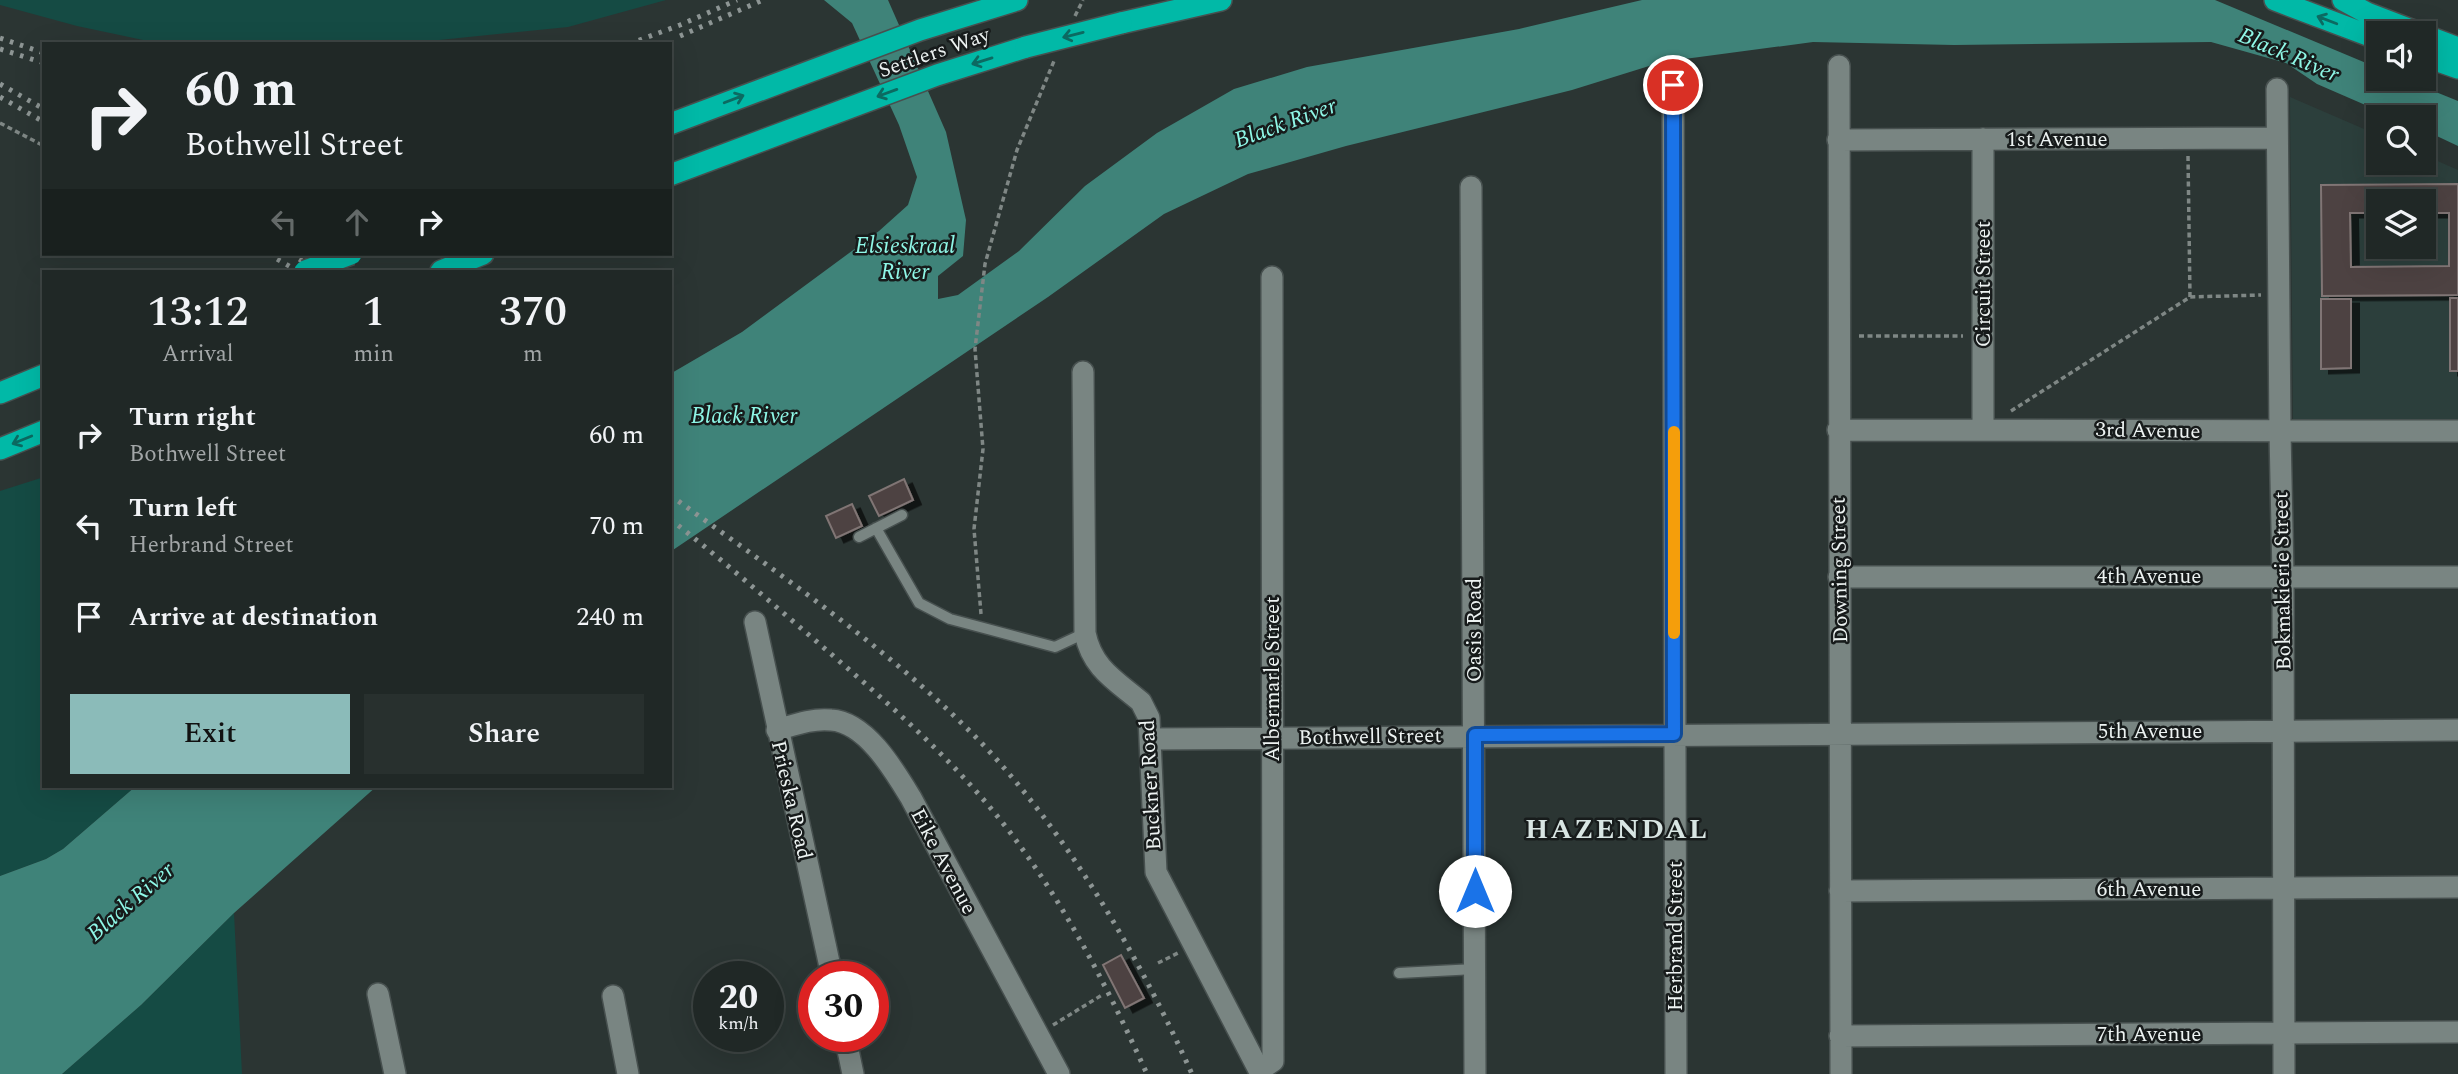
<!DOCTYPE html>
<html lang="en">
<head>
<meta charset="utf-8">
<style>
	body { margin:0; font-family:Spectral,serif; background:#28302e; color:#f1f3f6; height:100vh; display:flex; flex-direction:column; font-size:26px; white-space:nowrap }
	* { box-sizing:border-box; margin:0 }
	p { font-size:23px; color:#a2a6a7 }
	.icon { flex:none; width:38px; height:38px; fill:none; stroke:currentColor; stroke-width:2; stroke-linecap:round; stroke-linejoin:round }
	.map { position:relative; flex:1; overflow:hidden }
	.sheet { position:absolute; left:42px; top:270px; width:630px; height:518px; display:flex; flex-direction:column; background:#202826; border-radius:0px; box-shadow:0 7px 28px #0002,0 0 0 2px #3d4443 }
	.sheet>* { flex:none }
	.guide { position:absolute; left:42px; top:42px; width:630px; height:214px; border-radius:0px; box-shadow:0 7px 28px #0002,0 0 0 2px #3d4443; background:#202826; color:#f1f3f6; overflow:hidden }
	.controls { position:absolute; left:2366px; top:21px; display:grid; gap:14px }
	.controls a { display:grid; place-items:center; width:70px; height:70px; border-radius:0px; background:#202826; box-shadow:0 7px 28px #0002,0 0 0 2px #3d4443; font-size:35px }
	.speed { position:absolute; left:693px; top:961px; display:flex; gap:14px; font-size:35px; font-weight:700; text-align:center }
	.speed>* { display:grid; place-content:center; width:91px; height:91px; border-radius:50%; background:#202826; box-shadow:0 7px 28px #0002,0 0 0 2px #3d4443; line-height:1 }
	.speed small { font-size:18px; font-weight:400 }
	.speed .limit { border:10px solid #d22; background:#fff; color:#111 }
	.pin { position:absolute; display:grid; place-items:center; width:60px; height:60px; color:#fff; margin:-30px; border:4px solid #fff; border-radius:50%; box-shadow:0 2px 7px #0007 }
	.me { position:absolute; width:77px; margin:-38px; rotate:0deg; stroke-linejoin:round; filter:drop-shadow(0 0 5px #0008) }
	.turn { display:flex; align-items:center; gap:24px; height:147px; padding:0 28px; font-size:32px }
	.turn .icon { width:91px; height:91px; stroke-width:2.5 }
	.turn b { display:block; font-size:49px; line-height:60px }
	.lanes { display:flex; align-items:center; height:66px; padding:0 28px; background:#0003; justify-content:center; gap:35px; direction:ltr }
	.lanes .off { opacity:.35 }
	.eta { display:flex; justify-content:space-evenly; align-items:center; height:119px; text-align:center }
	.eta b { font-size:42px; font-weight:600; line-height:49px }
	.cta { display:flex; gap:14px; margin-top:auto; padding:14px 28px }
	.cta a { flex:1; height:80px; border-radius:0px; background:#8bbbb9; color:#111; font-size:28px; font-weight:600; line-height:80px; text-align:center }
	.cta a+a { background:#28302e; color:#f1f3f6 }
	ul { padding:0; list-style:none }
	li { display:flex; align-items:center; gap:21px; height:91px; padding:0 28px }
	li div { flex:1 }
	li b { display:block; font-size:26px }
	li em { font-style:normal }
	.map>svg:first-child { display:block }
	.built { fill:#2c3f3c; fill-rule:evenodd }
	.green { fill:#154b44 }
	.water { fill:#3f8379 }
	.building { fill:#4d4342; stroke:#807574; stroke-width:2; fill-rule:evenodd; filter:url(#shadow) }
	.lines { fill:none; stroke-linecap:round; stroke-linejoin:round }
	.lane-casing { stroke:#47504f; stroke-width:13 }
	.street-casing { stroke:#47504f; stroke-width:24 }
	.highway-casing { stroke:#47504f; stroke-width:24 }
	.path { stroke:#7f8785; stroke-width:3.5; stroke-dasharray:5 3.5; stroke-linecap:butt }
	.lane { stroke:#798582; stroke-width:10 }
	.street { stroke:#798582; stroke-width:21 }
	.highway { stroke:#01b9a7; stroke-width:21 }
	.rail { stroke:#8d9594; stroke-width:5; stroke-dasharray:3.5 7; stroke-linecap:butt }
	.highway-bridge-casing { stroke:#47504f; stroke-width:24; stroke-linecap:butt }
	.highway-bridge { stroke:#01b9a7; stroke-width:21 }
	.oneway { stroke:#0c6a61 }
	.route-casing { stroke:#114b97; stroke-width:18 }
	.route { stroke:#1a73e8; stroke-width:12 }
	.slow { stroke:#f59e0b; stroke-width:12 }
	.labels { text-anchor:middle; stroke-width:5; stroke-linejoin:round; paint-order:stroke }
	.street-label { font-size:21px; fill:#edf3f2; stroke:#171b1b }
	.water-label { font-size:23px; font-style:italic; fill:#8ff7e7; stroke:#171b1b }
	.district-label { font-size:28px; font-weight:bold; letter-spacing:2px; fill:#d8e5e3; stroke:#171b1b }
</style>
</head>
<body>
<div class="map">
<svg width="2458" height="1074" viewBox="0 0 2458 1074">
	<defs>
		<filter id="shadow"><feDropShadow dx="8" dy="4.5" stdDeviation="0" flood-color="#0009"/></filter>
	</defs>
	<rect width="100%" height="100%" fill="#2b3533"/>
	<path class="built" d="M2290,97L2378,135V163H2424V155L2458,170V420L2293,424ZM2378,201H2424V247H2378Z"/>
	<path class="green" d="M0,0H666L568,27L400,44H162L77,26L0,5Z
		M44,477V786H136L63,849L46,859L0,876V491Z
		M234,913L242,1074H62L141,1005Z"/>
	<path class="water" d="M824,0H888L946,132L966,220L963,256L938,276V299L958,295L1019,251L1085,186L1157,133L1234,89L1307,67L1519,29L1642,0H2215L2378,68V79H2404L2458,101V146L2424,130V117H2393L2317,84L2286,63L2211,42L1954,45L1813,42L1662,62L1572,90L1346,146L1248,174L1164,214L1048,297L670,552V374L742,332L879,231L908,205L917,177L899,125L852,23Z
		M136,786H377L234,913L141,1005L62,1074H0V876L46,859L63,849Z"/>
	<path class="building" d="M2458,184V295L2322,296L2321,185ZM2378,201H2424V213H2449V266L2351,267L2350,213H2378Z
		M2450,298H2458V371H2450Z
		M2321,299H2351V368L2321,369Z
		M904,479L913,500L879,516L869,496Z
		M852,504L862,526L836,538L826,516Z
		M1121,955L1144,998L1125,1008L1103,965Z"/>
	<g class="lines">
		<g class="lane-casing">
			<path id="lane" d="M876,528L919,603L950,619L1055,647L1085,633
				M859,537L902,515
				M1399,973L1475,969"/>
		</g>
		<g class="street-casing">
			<path id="street" d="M1839,66L1841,1074
				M1673,85L1676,1074
				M2277,89L2280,432L2283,576L2284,1074
				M1838,140L2277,138
				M1471,187L1475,1074
				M1083,372L1085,633C1092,668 1115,680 1141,702L1149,718L1156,872L1261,1074
				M1983,429V139
				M1838,430L2458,431
				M1839,577H2458
				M755,622L832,976
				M777,730C794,725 812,718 831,720C866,722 894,770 911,798L1059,1074
				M1150,739L2458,730
				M1840,891L2458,887
				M378,994L395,1074
				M613,996L628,1074
				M845,1036L853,1074
				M1840,1036L2458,1032
				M1260,1070L1273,1061L1272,277"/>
		</g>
		<g class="highway-casing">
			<path id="highway" d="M2275,0L2378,39
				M2343,0L2367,13L2419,33
				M1121,23L1221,0
				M2424,35L2458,48
				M2424,56L2458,68
				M670,124L920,30L1017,0
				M670,175L937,75L1026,47
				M441,271L483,254
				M0,393L44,375
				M0,449L44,431"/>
		</g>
		<path class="path" d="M1075,16L1083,0
			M0,123L44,146
			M2188,156L2190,297
			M1859,336H1963
			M2011,411L2190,297L2261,295
			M981,614L974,529L983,449L975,349L985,264L1017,150L1054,61
			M1158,963L1178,953
			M1053,1025L1102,995"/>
		<use href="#lane" class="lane"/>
		<use href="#street" class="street"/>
		<use href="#highway" class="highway"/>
		<path class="rail" d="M680,36L763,0
			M0,38L44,53
			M629,44L680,25L737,0
			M0,49L44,63
			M0,84L44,109
			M0,97L44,122
			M268,254L298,271
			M290,254L320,271
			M670,495C777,573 898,654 989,751C1074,844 1140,959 1192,1074
			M670,519C720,558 768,600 816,641C882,698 948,754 1002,822C1062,898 1107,986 1147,1074"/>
		<g class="highway-bridge-casing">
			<path id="highway-bridge" d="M1026,47L1121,23
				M305,271L351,254"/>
		</g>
		<use href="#highway-bridge" class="highway-bridge"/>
	</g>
	<defs><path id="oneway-shaft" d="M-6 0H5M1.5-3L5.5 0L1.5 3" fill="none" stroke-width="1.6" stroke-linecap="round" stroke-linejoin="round" transform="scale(1.75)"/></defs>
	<g class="oneway">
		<use href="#oneway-shaft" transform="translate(2327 20) rotate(-159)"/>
		<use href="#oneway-shaft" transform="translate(1073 35) rotate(166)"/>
		<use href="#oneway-shaft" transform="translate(982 61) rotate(163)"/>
		<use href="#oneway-shaft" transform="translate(887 93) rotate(160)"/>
		<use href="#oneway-shaft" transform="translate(734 99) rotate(-21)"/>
		<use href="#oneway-shaft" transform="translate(22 440) rotate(158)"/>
	</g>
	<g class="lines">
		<g class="route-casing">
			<path id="route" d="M1475,891V735L1674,734L1673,85"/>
		</g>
		<use href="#route" class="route"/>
		<path class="slow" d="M1674,432V633"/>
	</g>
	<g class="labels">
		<g class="street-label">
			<text transform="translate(934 52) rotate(-19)" y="7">Settlers Way</text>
			<text x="2057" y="146">1st Avenue</text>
			<text transform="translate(1983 284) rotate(-90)" y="7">Circuit Street</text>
			<text transform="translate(2148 430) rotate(1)" y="7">3rd Avenue</text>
			<text transform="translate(1839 570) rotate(-91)" y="7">Downing Street</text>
			<text x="2149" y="583">4th Avenue</text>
			<text transform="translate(2282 581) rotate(-91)" y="7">Bokmakierie Street</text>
			<text transform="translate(1474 630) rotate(-90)" y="7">Oasis Road</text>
			<text transform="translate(1272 679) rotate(-90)" y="7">Albermarle Street</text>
			<text x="2150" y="738">5th Avenue</text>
			<text transform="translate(1370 736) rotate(-1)" y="7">Bothwell Street</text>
			<text transform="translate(1150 785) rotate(-93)" y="7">Buckner Road</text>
			<text transform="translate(792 800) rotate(77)" y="7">Prieska Road</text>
			<text transform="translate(944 861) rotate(62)" y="7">Eike Avenue</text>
			<text x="2149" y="896">6th Avenue</text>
			<text transform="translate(1675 936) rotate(-90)" y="7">Herbrand Street</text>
			<text x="2149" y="1041">7th Avenue</text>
		</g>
		<g class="water-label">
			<text transform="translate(2289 54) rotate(23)" y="8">Black River</text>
			<text transform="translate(1285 122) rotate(-20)" y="8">Black River</text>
			<text x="905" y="253">Elsieskraal<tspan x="905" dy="26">River</tspan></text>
			<text x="744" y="423">Black River</text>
			<text transform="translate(130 901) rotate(-41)" y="8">Black River</text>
		</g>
		<g class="district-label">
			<text x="1617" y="838">HAZENDAL</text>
		</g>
	</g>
</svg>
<div class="controls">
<a><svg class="icon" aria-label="sound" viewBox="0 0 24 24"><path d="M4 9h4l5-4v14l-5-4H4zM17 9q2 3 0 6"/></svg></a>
<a><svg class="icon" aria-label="search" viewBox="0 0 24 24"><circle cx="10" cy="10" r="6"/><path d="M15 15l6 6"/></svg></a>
<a><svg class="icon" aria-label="layers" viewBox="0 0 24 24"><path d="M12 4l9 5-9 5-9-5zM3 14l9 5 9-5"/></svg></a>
</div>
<div class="speed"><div>20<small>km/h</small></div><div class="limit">30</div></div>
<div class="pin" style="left:1673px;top:85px;background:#d93025"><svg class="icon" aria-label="arrive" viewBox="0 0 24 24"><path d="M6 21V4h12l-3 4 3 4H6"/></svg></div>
<svg class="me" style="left:1475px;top:891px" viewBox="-20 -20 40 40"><circle r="19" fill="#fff"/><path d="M0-13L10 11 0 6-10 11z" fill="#1a73e8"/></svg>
<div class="guide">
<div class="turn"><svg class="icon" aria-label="right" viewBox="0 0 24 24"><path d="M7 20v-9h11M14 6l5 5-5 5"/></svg><div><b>60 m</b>Bothwell Street</div></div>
<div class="lanes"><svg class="icon off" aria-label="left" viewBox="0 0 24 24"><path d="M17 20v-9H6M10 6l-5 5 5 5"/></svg><svg class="icon off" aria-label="ahead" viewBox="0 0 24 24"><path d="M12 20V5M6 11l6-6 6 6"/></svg><svg class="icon" aria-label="right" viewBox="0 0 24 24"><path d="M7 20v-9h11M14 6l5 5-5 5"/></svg></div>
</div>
<section class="sheet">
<div class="eta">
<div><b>13:12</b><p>Arrival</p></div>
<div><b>1</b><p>min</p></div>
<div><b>370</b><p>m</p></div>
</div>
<ul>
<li><svg class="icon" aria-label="right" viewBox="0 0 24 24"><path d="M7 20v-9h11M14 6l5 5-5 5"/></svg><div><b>Turn right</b><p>Bothwell Street</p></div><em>60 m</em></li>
<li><svg class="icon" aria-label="left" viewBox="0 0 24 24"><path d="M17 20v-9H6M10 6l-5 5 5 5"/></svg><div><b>Turn left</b><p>Herbrand Street</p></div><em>70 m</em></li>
<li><svg class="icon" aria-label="arrive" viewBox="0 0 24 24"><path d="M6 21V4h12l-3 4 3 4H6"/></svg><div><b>Arrive at destination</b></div><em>240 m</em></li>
</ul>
<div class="cta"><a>Exit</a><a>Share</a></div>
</section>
</div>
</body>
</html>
